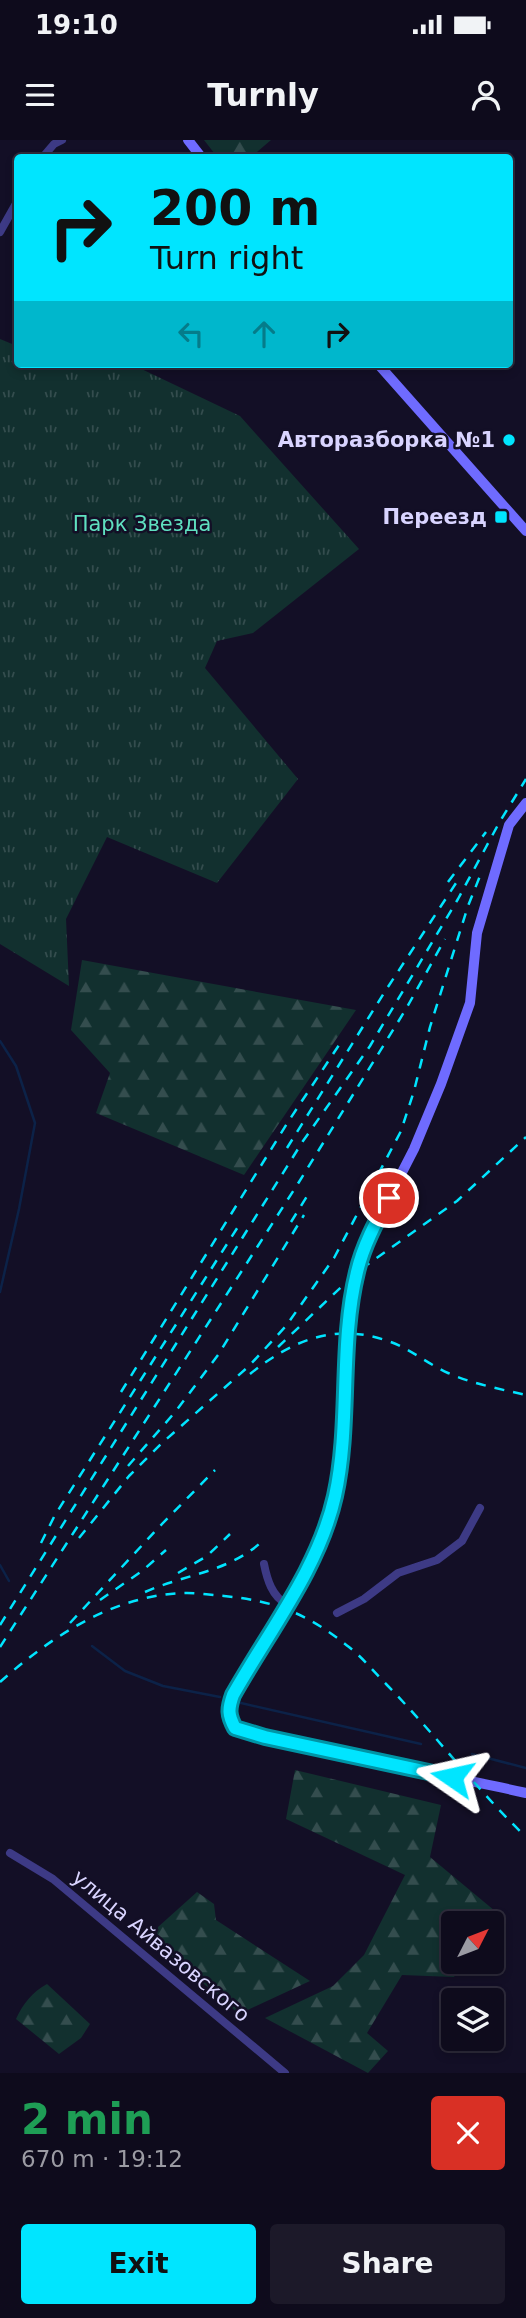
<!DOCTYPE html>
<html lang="en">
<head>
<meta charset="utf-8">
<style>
	body { margin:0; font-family:"DejaVu Sans",sans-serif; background:#1c1929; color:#f1f3f6; height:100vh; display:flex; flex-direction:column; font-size:26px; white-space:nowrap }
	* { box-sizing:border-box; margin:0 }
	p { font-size:23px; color:#9b9ba3 }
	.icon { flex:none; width:38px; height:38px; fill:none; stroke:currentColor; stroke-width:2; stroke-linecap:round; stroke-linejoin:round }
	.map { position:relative; height:1933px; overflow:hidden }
	.side { display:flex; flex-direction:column; background:#0e0b1c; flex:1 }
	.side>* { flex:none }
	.guide { position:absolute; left:14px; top:14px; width:499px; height:214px; border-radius:7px; box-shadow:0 4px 10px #0003,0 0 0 2px #2e2b3b; background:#00e5ff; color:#111; overflow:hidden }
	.needle { width:46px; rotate:48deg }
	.buttons { position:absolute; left:441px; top:1771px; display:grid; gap:14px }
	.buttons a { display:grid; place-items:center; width:63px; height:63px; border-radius:7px; background:#0e0b1c; box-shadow:0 4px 10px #0003,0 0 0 2px #2e2b3b; font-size:35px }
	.pin { position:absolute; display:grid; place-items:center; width:60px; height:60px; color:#fff; margin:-30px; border:4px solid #fff; border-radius:50%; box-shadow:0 2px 7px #0007 }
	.me { position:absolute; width:77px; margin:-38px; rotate:281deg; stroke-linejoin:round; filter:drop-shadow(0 0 5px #0008) }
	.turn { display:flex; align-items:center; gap:24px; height:147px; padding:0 21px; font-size:32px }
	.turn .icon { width:91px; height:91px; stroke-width:2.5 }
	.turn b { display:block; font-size:49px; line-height:60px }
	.lanes { display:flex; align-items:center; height:66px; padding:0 21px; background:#0003; justify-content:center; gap:35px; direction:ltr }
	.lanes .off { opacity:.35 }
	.round { display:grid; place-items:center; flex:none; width:74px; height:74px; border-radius:7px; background:#1c1929 }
	.headline { display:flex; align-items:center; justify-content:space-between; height:119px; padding:0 21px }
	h1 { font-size:42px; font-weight:800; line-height:52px; color:#1e9e55 }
	.cta { display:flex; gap:14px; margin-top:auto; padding:14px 21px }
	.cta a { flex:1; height:80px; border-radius:7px; background:#00e5ff; color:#111; font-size:28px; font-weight:800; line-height:80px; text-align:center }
	.cta a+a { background:#1c1929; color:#f1f3f6 }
	.status { display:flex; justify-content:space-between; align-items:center; height:49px; padding:0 35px; background:#0e0b1c; direction:ltr }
	.status svg { height:19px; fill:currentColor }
	header { display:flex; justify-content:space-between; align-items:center; height:91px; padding:0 21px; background:#0e0b1c; font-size:32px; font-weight:800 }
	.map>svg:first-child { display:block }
	.forest { fill:url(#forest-firs) }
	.park { fill:url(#park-tufts) }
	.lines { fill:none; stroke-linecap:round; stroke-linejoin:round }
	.stream { stroke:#0c2248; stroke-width:2.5 }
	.minor { stroke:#3d3a85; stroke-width:8 }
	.secondary { stroke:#6f6bff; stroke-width:10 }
	.rail { stroke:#00e5ff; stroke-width:2.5; stroke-dasharray:10 9; stroke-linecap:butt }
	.route-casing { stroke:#0095a6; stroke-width:18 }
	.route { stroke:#00e5ff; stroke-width:12 }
	.poi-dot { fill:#00e5ff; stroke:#130f26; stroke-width:2.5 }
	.labels { text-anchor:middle; stroke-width:5; stroke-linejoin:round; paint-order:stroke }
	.poi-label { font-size:21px; font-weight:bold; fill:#d9d4ff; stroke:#130f26; text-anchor:end }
	.park-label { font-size:21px; fill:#5fe0c0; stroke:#130f26 }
	.street-label { font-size:21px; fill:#d9d4ff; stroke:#130f26 }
</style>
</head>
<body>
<div class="status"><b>19:10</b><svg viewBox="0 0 49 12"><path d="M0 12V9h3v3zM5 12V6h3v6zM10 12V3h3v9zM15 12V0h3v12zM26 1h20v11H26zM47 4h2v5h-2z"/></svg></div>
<header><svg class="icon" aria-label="menu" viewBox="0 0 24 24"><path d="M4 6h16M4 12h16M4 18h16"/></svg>Turnly<svg class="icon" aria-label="person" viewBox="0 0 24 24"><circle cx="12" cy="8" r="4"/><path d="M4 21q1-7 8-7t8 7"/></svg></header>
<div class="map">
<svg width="526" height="1933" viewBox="0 0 526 1933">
	<defs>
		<pattern id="forest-firs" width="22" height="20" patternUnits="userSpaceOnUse" patternTransform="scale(1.75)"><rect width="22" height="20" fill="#12302f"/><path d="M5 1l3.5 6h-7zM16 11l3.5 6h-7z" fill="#344d4e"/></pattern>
		<pattern id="park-tufts" width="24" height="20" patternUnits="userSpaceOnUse" patternTransform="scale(1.75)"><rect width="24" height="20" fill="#12302f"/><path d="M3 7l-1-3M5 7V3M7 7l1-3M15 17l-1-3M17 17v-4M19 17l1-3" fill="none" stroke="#344d4e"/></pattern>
	</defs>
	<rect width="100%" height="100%" fill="#130f26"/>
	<path class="forest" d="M204,0H271L251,17L218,18Z
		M82,820L356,870L244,1035L96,973L110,933L71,890Z
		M295,1630L441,1665L430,1717L495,1771L488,1783H453V1822H463L454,1837L402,1835L367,1893L388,1911L368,1933L265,1878L333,1846L364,1815L405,1735L286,1679Z
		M197,1752L214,1764L216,1780L310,1841L239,1874L156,1803L158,1787Z
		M47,1844L90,1884L81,1898L59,1914L16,1879C23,1864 32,1852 47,1844Z"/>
	<path class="park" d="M0,199L17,206L18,224H84L96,227L106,224H131L240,276L359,409L253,493L217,501L205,528L298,639L217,743L107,697L66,779L69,846L0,804Z"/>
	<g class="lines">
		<path class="stream" d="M0,901L16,926L35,983L19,1069L0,1152
			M0,1425L9,1441
			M92,1506L125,1531L163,1546L220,1557
			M241,1563L421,1604
			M472,1614L526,1628"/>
		<path class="minor" d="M42,18L54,4L62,0
			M0,92L18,60
			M264,1424C267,1439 272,1457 287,1464
			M337,1473L364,1459L398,1433L437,1420L462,1401L480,1368
			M10,1713L53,1739L285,1933"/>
		<path class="secondary" d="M188,0L202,18
			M378,224L526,391
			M526,663L509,685L477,793L470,863L441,944L414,1009L376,1083L357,1132L348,1193L340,1325L335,1356L327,1383L310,1422L285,1468L233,1555C228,1569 228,1575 235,1588C330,1616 429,1631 526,1653"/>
		<path class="rail" d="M448,742L486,692
			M287,1008L384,853L460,737
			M291,1082L309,1053
			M278,1207L357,1132L457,1061L526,997
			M250,1234C291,1201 333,1183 385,1200C408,1207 426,1223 448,1233C473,1244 500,1249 526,1255
			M121,1252L288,982L343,899
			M128,1326L176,1271L218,1215L304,1075
			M79,1398L129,1336L162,1303L249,1226L286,1186L334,1118L401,991L414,951L430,887L468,766L480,736
			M41,1403L55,1375L241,1082
			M178,1433L207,1416L230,1394
			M145,1452C183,1435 227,1432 259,1404
			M100,1460L142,1431L166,1410
			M70,1483L159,1387L215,1330
			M0,1485L303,1001L370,906L458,759L499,683L526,639
			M0,1507L299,1042L406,869L445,799
			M0,1542C52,1496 115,1454 187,1453C199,1453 212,1455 224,1456C276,1461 308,1474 349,1507C363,1518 374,1532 387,1545C435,1594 476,1649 526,1697"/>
	</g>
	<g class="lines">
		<g class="route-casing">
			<path id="route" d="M389,1058C376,1082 363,1106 357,1132C339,1205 351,1284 335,1356C319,1428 269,1491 233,1555C228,1569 228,1575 235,1588L265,1597L452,1637"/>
		</g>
		<use href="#route" class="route"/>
	</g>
	<g class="poi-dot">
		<circle cx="509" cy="300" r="7"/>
		<rect x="494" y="370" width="14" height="14" rx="3.5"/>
	</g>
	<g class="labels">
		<g class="poi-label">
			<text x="495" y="307">Авторазборка №1</text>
			<text x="487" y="384">Переезд</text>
		</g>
		<g class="park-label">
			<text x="142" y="391">Парк Звезда</text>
		</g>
		<g class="street-label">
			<text transform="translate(161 1806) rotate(40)" y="7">улица Айвазовского</text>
		</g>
	</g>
</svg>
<div class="buttons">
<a><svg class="needle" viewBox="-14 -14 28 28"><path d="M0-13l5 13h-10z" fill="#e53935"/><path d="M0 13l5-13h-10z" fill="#9b9ba3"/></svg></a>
<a><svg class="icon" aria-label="layers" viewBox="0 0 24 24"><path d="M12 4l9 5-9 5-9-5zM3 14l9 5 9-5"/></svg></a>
</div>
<div class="pin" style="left:389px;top:1058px;background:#d93025"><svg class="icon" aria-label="arrive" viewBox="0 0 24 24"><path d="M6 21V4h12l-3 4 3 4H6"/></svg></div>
<svg class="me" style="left:452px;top:1637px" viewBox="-20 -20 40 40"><path d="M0-17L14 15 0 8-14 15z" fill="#00e5ff" stroke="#fff" stroke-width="4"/></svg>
<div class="guide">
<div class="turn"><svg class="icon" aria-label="right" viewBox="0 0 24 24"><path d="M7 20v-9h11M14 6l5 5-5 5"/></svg><div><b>200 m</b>Turn right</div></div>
<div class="lanes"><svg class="icon off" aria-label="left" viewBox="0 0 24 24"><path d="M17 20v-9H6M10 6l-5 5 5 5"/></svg><svg class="icon off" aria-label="ahead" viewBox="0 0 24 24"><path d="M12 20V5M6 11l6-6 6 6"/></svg><svg class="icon" aria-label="right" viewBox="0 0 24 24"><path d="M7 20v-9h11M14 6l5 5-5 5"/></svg></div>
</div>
</div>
<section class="side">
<div class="headline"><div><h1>2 min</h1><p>670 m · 19:12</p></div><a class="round" style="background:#d93025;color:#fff"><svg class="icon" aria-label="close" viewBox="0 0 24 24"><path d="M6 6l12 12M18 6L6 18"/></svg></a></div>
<div class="cta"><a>Exit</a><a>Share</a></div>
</section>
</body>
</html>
